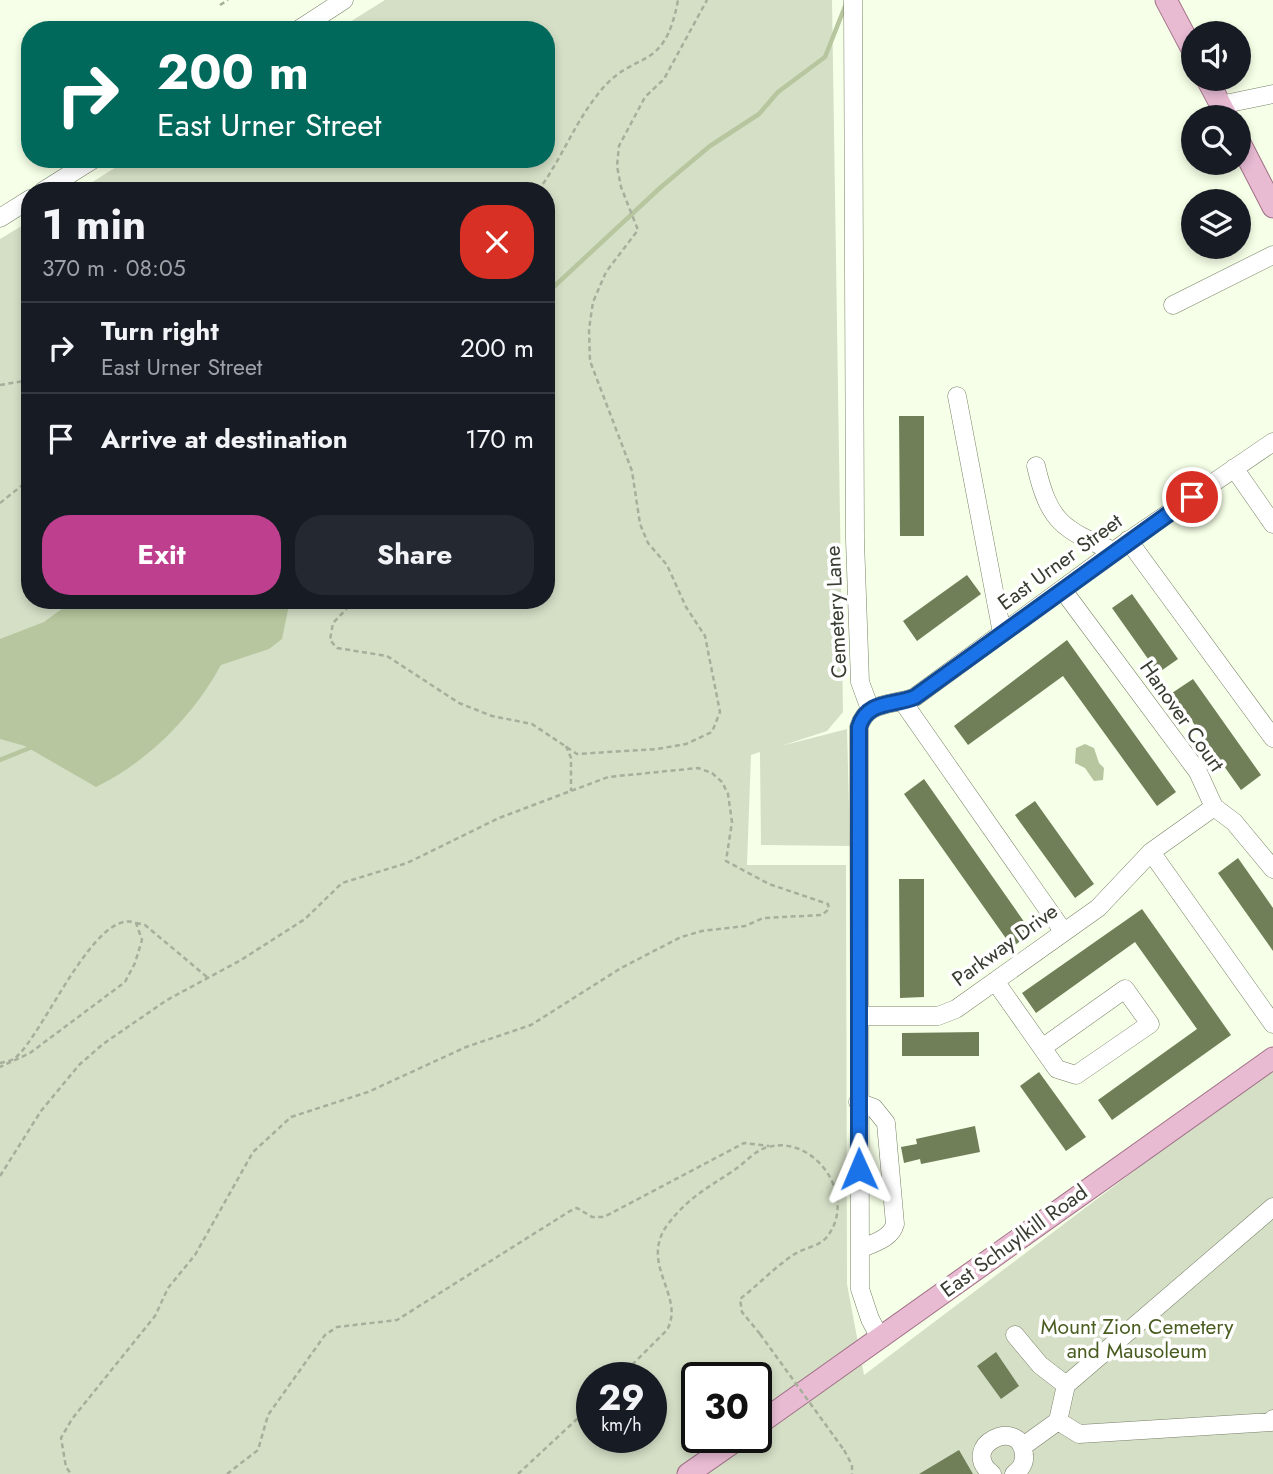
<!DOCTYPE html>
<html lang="en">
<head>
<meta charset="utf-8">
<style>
	body { margin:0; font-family:Jost,sans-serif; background:#242831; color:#f1f3f6; height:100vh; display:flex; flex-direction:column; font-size:26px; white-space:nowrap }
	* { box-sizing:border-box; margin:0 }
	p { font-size:23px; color:#9ea1a6 }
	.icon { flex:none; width:38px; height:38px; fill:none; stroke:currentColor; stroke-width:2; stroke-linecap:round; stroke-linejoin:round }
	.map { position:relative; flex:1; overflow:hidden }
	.drawer { position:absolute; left:21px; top:182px; width:534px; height:427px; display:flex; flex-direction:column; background:#171b24; border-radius:28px; box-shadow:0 4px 10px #0003 }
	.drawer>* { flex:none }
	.top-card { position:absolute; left:21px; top:21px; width:534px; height:147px; border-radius:28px; box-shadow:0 4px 10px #0003; background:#00695c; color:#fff; overflow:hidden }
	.buttons { position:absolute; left:1181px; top:21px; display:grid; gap:14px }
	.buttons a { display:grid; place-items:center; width:70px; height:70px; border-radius:50%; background:#171b24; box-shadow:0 4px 10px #0003; font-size:35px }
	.speed { position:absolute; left:576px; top:1362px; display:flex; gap:14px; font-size:35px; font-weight:700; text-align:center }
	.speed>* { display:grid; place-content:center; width:91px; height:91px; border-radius:50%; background:#171b24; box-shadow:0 4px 10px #0003; line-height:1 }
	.speed small { font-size:18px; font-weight:400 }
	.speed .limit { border:4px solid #111; border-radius:10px; background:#fff; color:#111 }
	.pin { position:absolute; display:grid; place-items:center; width:60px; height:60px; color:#fff; margin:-30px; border:4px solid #fff; border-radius:50%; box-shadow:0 2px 7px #0007 }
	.me { position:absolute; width:77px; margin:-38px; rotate:359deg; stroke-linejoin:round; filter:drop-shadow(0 0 5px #0008) }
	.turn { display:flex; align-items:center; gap:24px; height:147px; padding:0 21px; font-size:32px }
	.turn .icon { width:91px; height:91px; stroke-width:2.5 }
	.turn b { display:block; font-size:49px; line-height:60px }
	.round { display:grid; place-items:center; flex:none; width:74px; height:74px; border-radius:28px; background:#242831 }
	.overview { display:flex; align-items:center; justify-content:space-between; height:119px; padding:0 21px }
	h1 { font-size:42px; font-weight:700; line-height:52px }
	.button { display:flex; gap:14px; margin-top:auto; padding:14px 21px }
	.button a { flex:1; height:80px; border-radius:28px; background:#bd3f8e; color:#fff; font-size:28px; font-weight:700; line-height:80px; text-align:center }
	.button a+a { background:#242831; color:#f1f3f6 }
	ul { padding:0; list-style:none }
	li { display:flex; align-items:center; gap:21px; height:91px; padding:0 21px; border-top:2px solid #363941 }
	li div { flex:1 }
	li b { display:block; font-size:26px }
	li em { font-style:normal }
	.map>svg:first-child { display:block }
	.green { fill:#d5dfc6; fill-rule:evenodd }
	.water { fill:#b7c69e }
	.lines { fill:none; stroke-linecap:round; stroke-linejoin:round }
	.stream { stroke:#b7c69e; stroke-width:4.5 }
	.building { fill:#717f59 }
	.minor-casing { stroke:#788168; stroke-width:19 }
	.major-casing { stroke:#a07187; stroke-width:23 }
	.path { stroke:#a7ae9b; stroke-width:2.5; stroke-dasharray:5 3.5; stroke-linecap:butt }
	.minor { stroke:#fff; stroke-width:18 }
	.major { stroke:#e8bbd3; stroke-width:21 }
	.path-bridge { stroke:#a7ae9b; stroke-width:2.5; stroke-dasharray:5 3.5; stroke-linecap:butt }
	.route-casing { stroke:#114b97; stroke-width:18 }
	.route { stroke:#1a73e8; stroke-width:12 }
	.labels { text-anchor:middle; stroke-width:7; stroke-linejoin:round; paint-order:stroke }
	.street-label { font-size:21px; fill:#383c31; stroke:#fff }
	.park-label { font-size:21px; fill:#4a5d21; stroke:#fff }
</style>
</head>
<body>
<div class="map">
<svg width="1273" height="1474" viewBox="0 0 1273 1474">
	<rect width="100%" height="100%" fill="#f6ffe7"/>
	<path class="green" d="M385,0H832L843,712L827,731L781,746L847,729L850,846L761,845L760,752L751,755L747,865H846L847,1284L864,1375L1224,1103L1273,1070V1474H0V239L30,221V600H546V191H78L129,159H546V30H337ZM592,1377H651V1437H592ZM696,1377H756V1437H696Z"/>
	<path class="water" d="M74,600H290L282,639L269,649L221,665C193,716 149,761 96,787L25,746L0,739V639L44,622Z
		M1085,744L1094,748L1099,763L1104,768L1103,780L1094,781L1085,768L1075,763L1076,748Z"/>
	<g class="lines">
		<path class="stream" d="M546,294L661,187L710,146L759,114L778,92L825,57L846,4
			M0,760L32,747"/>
	</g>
	<path class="building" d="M899,416H924V536H900Z
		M967,575L981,594L917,641L903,621Z
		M1132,594L1178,659L1158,673L1112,608Z
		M1067,640L1176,792L1157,806L1063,676L968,745L954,726Z
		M1193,679L1261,775L1241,790L1172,693Z
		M924,779L1032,933L1012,947L904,794Z
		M1035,801L1094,884L1075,898L1015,815Z
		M1238,858L1273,908V951L1218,873Z
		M899,879H924V997L900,998Z
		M1142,909L1231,1035L1112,1120L1098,1100L1197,1029L1172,994L1135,942L1036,1013L1022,993Z
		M979,1032V1056H902V1033Z
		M1039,1072L1086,1137L1066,1151L1020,1086Z
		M975,1126L980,1152L921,1164L920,1159L904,1163L901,1147L917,1144L916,1139Z
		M996,1352L1019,1386L1001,1399L977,1366Z
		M959,1450L973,1474H919Z"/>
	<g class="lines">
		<g class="minor-casing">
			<path id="minor" d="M853,0L855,540L860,682L870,709
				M298,30L344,0
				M1220,105L1273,94
				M43,191L94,159
				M0,218L30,199
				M1173,305L1273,255
				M957,396L1002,633
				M1036,466C1049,522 1063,530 1114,551
				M1234,468L1273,524
				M1128,540L1273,738
				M1062,589L1198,772L1214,807L1151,852L1273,1024
				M903,702L1063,931
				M1214,807L1234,822L1273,869
				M995,981L1057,1069L1076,1075L1150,1024L1125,989L1042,1048
				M860,1016H938L956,1009L1098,908L1151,852
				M858,1102L874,1108L886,1123L895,1224C891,1239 873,1243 860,1249
				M1015,1335L1040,1365L1066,1385
				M880,1338L870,1319L860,1289L859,727C867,700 893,706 915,697L1125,543L1273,442
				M1058,1421L1079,1434L1271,1422L1273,1419
				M1022,1447L1058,1421L1066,1385L1273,1207
				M992,1474C957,1446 1021,1415 1024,1455C1025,1463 1021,1469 1014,1474"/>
		</g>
		<g class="major-casing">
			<path id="major" d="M1166,0L1194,53
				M1207,79L1227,117
				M1239,141L1273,207
				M756,1426L1273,1058
				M688,1474L741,1437"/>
		</g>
		<path class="path" d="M220,5L228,0
			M538,191C561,160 574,124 598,94C634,47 664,76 678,0
			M0,385L30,380
			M0,503L30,479
			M355,600L333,623L330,640L337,648L387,656L459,703L492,716L532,724L577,754L657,749L686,744L712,732L720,712L705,636L686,607L667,565L648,543L640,524L632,471L590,361L589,329L593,302L606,272L638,230L621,187L617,166L619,146L645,97L664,79L707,0
			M566,746L571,758V791
			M136,923L145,925L207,977
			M0,1063C5,1062 11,1061 15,1058C43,1036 95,906 136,923L142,940L135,963L125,982L30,1053L0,1067
			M0,1176L41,1111L79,1065L103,1044L167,1000L241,960L305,919L342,883L407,863L499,818L608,777L698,768L712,773L722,782L728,794L732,822L726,861L769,884L828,904L829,909L822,915L763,918L745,926L702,931L681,937L621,968L531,1025L466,1047L368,1092L291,1117L253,1152L195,1255L168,1288L155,1316L72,1419L61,1438L66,1467L71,1474
			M620,1377L667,1330C686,1296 638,1264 668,1224C688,1198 707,1188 733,1171C745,1163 755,1150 768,1147C816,1134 859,1199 826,1238C818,1247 803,1248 793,1255C774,1268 758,1285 740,1299L742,1312L760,1334
			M844,1450L852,1465V1474
			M227,1474L258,1450L268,1415L325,1335L337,1327L397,1320L570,1211L577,1208L592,1217H604L744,1143L769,1146
			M518,1474L592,1405"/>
		<use href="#minor" class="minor"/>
		<use href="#major" class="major"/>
		<path class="path-bridge" d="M760,1334L844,1450"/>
	</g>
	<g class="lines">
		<g class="route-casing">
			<path id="route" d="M859,1169V727C867,700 893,706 915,697L1192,497"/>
		</g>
		<use href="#route" class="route"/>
	</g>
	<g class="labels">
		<g class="street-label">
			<text transform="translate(1060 562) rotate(-36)" y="7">East Urner Street</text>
			<text transform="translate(836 612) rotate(-93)" y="7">Cemetery Lane</text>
			<text transform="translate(1182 716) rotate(55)" y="7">Hanover Court</text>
			<text transform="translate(1005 945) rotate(-36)" y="7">Parkway Drive</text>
			<text transform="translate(1014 1241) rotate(-36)" y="7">East Schuylkill Road</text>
		</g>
		<g class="park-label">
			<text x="1137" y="1334">Mount Zion Cemetery<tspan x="1137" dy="24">and Mausoleum</tspan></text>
		</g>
	</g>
</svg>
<div class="buttons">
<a><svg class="icon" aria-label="sound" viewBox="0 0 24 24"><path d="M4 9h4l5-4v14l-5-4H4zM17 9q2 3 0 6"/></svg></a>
<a><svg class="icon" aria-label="search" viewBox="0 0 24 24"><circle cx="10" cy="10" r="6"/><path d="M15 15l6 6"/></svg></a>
<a><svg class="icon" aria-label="layers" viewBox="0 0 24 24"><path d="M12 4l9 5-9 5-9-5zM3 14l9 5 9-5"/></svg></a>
</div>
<div class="speed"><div>29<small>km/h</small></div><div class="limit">30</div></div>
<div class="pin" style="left:1192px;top:497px;background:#d93025"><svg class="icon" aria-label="arrive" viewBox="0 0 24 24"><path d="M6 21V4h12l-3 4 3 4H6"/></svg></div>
<svg class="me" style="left:859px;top:1169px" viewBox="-20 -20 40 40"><path d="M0-17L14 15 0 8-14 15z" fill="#1a73e8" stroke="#fff" stroke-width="4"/></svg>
<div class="top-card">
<div class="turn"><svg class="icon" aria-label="right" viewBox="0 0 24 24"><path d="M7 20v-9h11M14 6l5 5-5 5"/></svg><div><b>200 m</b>East Urner Street</div></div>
</div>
<section class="drawer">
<div class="overview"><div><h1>1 min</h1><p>370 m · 08:05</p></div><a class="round" style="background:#d93025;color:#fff"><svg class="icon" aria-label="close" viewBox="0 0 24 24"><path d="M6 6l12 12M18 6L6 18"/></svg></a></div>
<ul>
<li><svg class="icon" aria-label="right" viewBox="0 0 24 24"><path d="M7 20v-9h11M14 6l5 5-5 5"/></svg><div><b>Turn right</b><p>East Urner Street</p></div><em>200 m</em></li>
<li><svg class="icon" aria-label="arrive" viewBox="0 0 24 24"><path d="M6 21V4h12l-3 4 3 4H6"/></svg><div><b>Arrive at destination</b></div><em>170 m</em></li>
</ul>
<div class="button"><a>Exit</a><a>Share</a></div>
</section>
</div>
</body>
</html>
